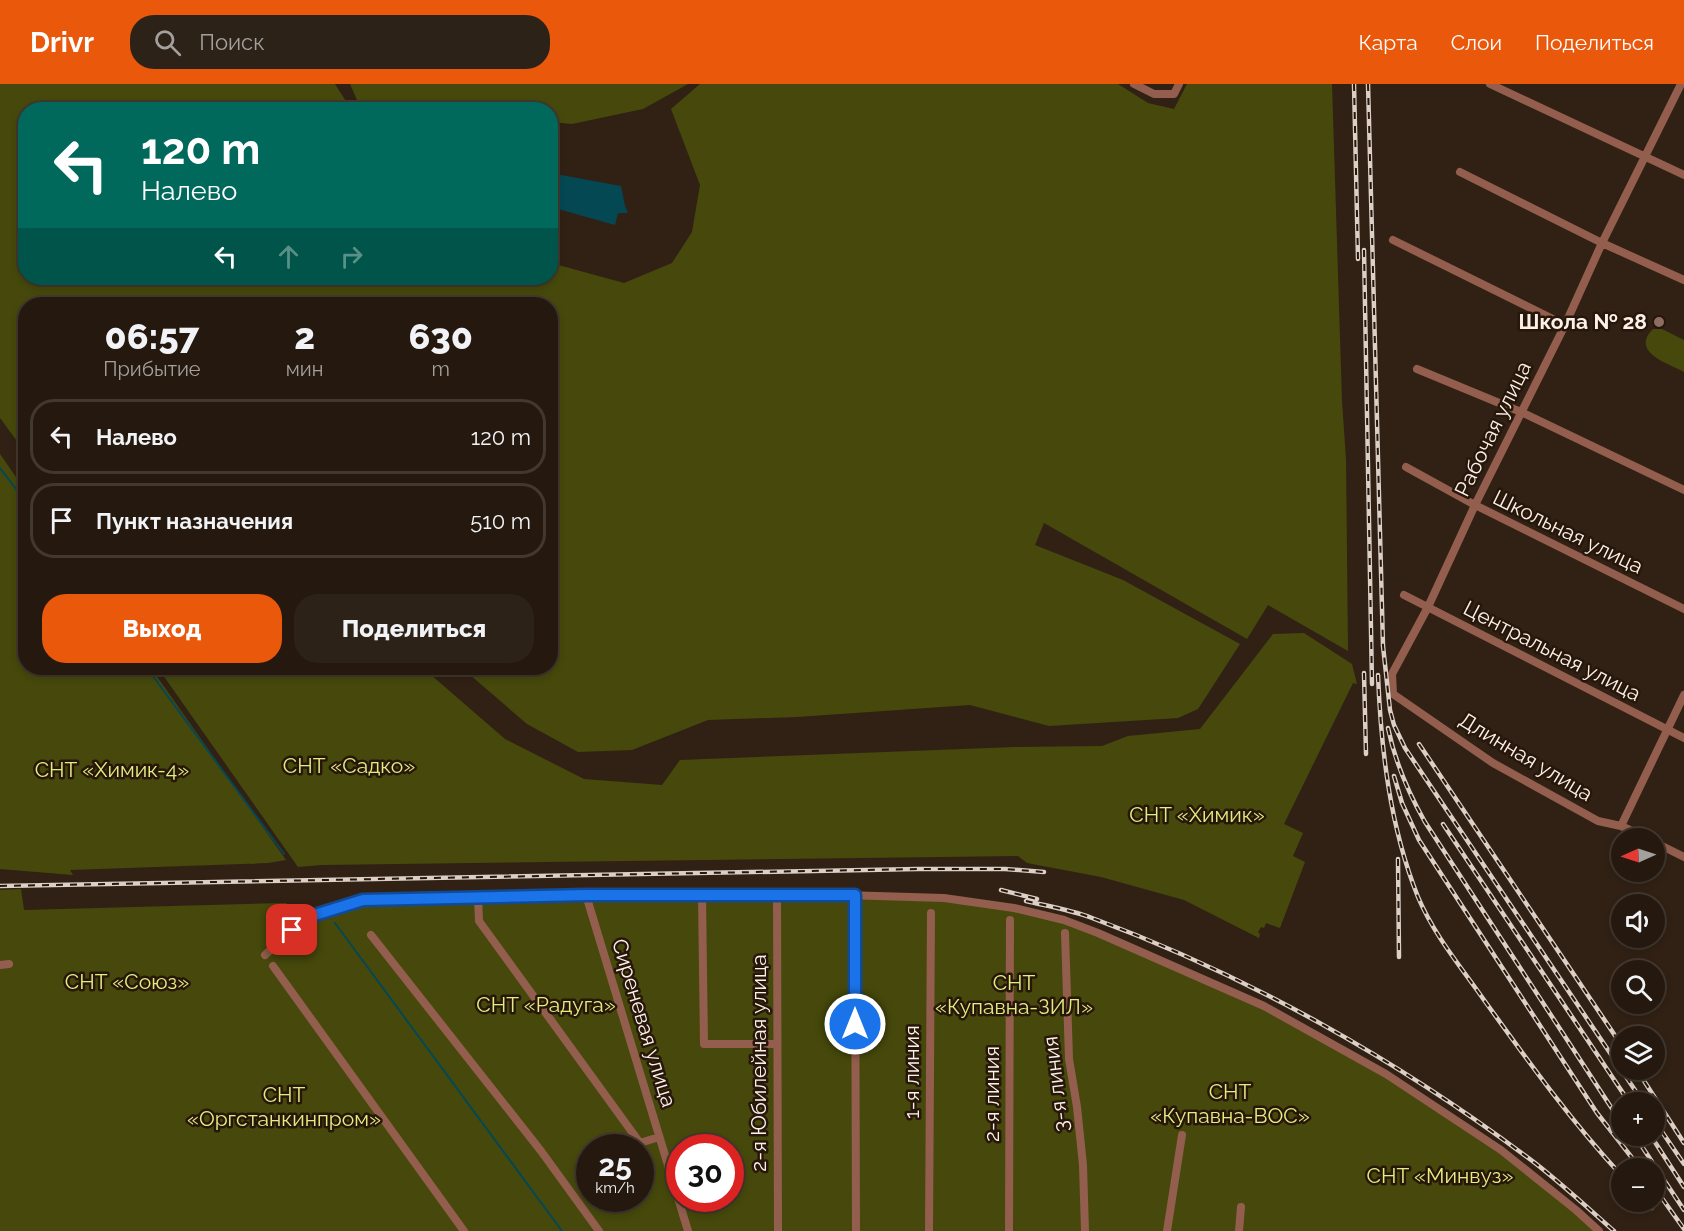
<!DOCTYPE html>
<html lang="ru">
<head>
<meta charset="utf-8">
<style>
	body { margin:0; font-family:Raleway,sans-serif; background:#2d2218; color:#f1f3f6; height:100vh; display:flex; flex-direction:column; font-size:22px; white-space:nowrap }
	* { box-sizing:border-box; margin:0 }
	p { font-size:20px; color:#a3a09e }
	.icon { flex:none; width:33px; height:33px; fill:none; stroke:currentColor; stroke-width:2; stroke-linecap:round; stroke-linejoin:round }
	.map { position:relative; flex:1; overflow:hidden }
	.side { position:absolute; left:18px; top:213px; width:540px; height:378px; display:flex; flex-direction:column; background:#25190f; border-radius:24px; box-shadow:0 3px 9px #0003,0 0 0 2px #42382f }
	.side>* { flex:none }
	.top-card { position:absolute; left:18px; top:18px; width:540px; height:183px; border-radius:24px; box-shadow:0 3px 9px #0003,0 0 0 2px #42382f; background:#00695c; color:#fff; overflow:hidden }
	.needle { width:39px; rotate:267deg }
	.buttons { position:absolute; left:1611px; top:744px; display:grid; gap:12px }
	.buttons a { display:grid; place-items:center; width:54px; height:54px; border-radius:50%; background:#25190f; box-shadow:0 3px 9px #0003,0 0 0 2px #42382f; font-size:30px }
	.speed { position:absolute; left:576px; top:1050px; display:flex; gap:12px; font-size:30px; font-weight:700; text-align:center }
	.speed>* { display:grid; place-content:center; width:78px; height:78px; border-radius:50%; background:#25190f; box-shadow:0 3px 9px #0003,0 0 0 2px #42382f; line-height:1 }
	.speed small { font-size:15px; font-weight:400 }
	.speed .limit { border:9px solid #d22; background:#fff; color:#111 }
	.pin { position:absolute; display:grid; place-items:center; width:51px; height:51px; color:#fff; margin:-26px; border-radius:12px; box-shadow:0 3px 9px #0006 }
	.me { position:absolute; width:66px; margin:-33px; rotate:0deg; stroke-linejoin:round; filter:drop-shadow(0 0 4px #0008) }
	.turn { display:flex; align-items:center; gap:21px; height:126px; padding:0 24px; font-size:27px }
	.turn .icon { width:78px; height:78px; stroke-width:2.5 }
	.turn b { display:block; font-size:42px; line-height:51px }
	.lanes { display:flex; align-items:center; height:57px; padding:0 24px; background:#0003; justify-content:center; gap:30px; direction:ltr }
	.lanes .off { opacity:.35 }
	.eta { display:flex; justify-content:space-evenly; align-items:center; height:102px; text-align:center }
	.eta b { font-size:36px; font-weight:800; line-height:42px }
	.action { display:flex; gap:12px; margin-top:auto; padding:12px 24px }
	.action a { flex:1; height:69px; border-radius:24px; background:#ea580c; color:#fff; font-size:24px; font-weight:800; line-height:69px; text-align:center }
	.action a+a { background:#2d2218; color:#f1f3f6 }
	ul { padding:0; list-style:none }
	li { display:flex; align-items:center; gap:18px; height:75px; margin:0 12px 9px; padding:0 12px; border:3px solid #42382f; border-radius:24px }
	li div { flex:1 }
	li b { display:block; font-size:22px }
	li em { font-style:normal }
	header { display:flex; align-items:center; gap:36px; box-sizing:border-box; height:84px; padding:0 30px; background:#ea580c; color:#fff }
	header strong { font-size:28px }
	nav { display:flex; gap:33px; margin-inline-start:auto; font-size:21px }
	.search { width:420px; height:54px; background:#2d2218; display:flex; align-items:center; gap:15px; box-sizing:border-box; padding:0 21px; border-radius:24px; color:#a3a09e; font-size:22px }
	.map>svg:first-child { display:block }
	.green { fill:#46490b; fill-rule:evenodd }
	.water { fill:#044854 }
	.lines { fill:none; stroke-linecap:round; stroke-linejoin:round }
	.stream { stroke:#044854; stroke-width:2 }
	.minor { stroke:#935e4d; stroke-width:8 }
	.rail-casing { stroke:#dbcfc6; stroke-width:4.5 }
	.rail { stroke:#27170a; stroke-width:2; stroke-dasharray:7; stroke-linecap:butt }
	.route-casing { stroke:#114b97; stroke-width:15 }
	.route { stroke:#1a73e8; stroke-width:10 }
	.education-dot { fill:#8d6e63; stroke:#27170a; stroke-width:2 }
	.labels { text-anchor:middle; stroke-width:5; stroke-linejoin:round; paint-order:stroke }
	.poi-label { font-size:21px; font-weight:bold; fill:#fcf0e8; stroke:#27170a; text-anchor:end }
	.street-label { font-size:21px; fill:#fcf0e8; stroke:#27170a }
	.park-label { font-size:21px; fill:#e3ed7f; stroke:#27170a }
</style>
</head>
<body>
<header>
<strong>Drivr</strong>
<div class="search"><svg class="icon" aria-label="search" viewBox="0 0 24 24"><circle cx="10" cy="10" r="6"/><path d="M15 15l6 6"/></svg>Поиск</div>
<nav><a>Карта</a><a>Слои</a><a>Поделиться</a></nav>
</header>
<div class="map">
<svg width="1684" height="1147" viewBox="0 0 1684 1147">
	<rect width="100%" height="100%" fill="#312114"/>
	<path class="green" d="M0,0H335L351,25L26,26V194H550L551,179L624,199L672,179L692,148L700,101L671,25L700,0H1118L1148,19L1174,25L1187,0H1332L1342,317L1346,375L1348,567L1268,521L1247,555L1044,439L1035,461L1123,496L1240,560L1198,625L1178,634L1049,642L970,621L797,633L708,636L632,666L578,668L527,640L462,584H550V220H26L25,368L0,334Z
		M350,0H688L643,25L572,40L551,38L550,26H442L357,16Z
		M1653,245H1662L1684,256V288C1667,279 1630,268 1653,245Z
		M0,370L25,406L26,584H151L286,776L268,779L70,786L73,791L0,785Z
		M1304,549L1352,580L1357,600L1353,599L1284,740L1303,749L1293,772L1305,778L1280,844L1266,839L1264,844L1261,843L1258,848L1260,850L1259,854L1184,816L1101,793L1027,779L1018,772L322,781L298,783L158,584H423L505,655L584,695L662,701L680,676L1015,663L1102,662L1128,652L1200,645L1273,550Z
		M21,805L24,826L286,819L305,834L363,815L944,814L1064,836L1264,922L1386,990L1501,1066L1599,1147H0V806ZM590,1064H640V1114H590ZM680,1064H730V1114H680Z"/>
	<path class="water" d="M550,89L621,102L625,122L628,129H618L615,141L551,123Z"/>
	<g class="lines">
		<path class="stream" d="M0,384L26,418
			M147,584L284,770
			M335,839L562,1147"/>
		<path class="minor" d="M1134,0L1154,10H1174L1179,0
			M1490,0L1684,91
			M1460,88L1602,159L1684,196
			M1393,156L1565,241
			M1417,285L1521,328L1684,406
			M1406,383L1475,421L1684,525
			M1404,511L1684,654
			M1621,742L1684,611
			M1647,754L1621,742L1598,737L1493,679L1393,610L1392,590L1428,523L1475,421L1565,241L1602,159L1681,0
			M1654,758L1684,773
			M586,811L688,1147
			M702,811L704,960H777
			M777,811L778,1147
			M855,811L856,1147
			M478,813L479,837L640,1059L659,1053
			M1065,849L1069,975L1077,1023L1083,1081L1085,1147
			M371,851L541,1067L599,1147
			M265,871L305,834L363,815L586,811H844L944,814L1014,824L1064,836L1098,849L1264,922L1386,990L1501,1066L1576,1126L1599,1147
			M0,881L9,880
			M273,882L464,1147
			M929,1147L931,829
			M1009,1147L1010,836
			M1167,1147L1182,1051
			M1239,1147L1241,1123"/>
		<g class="rail-casing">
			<path id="rail" d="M1354,0L1358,175
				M1368,0L1383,562L1390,626L1394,641L1405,664L1643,1018
				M1364,166L1372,600
				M1364,589L1366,670
				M1378,591C1381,666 1390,743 1418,813C1434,851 1461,883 1484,916C1528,977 1571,1037 1622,1092
				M1388,644C1395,678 1408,708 1425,738L1622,1040
				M1419,660L1622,962
				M1394,692L1402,719L1419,756L1597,1029L1640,1084
				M1443,740L1629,1018
				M1398,775L1399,873
				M0,802L918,785H1005L1044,788
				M1001,806L1037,815
				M1026,817C1047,822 1071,826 1092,834C1249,892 1401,978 1535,1079C1562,1100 1588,1124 1614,1147
				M1637,986L1684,1059
				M1654,1036L1684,1080
				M1635,1052L1684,1126
				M1651,1052L1684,1103
				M1654,1103L1684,1145
				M1646,1118L1652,1124"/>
		</g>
		<use href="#rail" class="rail"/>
	</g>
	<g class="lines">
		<g class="route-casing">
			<path id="route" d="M292,846L305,834L363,816L586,811H855V940"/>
		</g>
		<use href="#route" class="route"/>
	</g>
	<circle class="education-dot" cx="1659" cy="238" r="6"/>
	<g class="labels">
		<g class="poi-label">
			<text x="1647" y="245">Школа № 28</text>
		</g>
		<g class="street-label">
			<text transform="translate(1493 345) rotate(-64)" y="7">Рабочая улица</text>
			<text transform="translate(1568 448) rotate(26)" y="7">Школьная улица</text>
			<text transform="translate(1552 567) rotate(27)" y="7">Центральная улица</text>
			<text transform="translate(1526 673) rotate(31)" y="7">Длинная улица</text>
			<text transform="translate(644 939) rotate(73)" y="7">Сиреневая улица</text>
			<text transform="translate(759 979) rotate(-90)" y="7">2-я Юбилейная улица</text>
			<text transform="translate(912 988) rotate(-90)" y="7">1-я линия</text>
			<text transform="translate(1056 1000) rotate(-97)" y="7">3-я линия</text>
			<text transform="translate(992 1010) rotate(-90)" y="7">2-я линия</text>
		</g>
		<g class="park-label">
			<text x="349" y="689">СНТ «Садко»</text>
			<text x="112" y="693">СНТ «Химик-4»</text>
			<text x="1197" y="738">СНТ «Химик»</text>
			<text x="127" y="905">СНТ «Союз»</text>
			<text x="1014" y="906">СНТ<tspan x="1014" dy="24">«Купавна-ЗИЛ»</tspan></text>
			<text x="546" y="928">СНТ «Радуга»</text>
			<text x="1230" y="1015">СНТ<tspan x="1230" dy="24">«Купавна-ВОС»</tspan></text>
			<text x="284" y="1018">СНТ<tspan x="284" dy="24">«Оргстанкинпром»</tspan></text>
			<text x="1440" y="1099">СНТ «Минвуз»</text>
		</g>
	</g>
</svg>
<div class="buttons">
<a><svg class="needle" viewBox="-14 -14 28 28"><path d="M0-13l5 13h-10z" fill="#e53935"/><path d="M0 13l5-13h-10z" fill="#a3a09e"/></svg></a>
<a><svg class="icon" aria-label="sound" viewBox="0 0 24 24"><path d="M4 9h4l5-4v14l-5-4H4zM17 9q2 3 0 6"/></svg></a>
<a><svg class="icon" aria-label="search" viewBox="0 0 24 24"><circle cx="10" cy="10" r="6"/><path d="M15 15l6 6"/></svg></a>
<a><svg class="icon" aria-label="layers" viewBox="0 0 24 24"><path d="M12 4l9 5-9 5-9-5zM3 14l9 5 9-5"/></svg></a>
<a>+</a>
<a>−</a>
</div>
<div class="speed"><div>25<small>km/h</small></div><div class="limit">30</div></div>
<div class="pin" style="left:292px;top:846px;background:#d93025"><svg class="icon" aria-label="arrive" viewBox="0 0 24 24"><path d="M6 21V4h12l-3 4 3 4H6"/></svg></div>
<svg class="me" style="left:855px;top:940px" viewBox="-20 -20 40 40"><circle r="17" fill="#1a73e8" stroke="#fff" stroke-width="3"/><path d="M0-11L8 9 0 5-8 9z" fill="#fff"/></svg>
<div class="top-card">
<div class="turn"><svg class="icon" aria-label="left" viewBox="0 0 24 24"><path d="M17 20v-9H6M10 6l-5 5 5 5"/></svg><div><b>120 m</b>Налево</div></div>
<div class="lanes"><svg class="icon" aria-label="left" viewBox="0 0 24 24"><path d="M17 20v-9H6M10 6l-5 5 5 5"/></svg><svg class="icon off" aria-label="ahead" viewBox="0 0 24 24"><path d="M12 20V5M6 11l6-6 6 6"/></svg><svg class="icon off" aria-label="right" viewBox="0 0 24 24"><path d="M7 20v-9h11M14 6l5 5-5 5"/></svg></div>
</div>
<section class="side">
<div class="eta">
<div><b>06:57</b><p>Прибытие</p></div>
<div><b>2</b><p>мин</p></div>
<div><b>630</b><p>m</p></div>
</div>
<ul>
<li><svg class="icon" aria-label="left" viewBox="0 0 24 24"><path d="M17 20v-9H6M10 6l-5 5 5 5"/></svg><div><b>Налево</b></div><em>120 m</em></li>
<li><svg class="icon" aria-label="arrive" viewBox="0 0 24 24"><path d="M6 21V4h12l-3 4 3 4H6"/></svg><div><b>Пункт назначения</b></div><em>510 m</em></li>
</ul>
<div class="action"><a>Выход</a><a>Поделиться</a></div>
</section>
</div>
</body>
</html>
